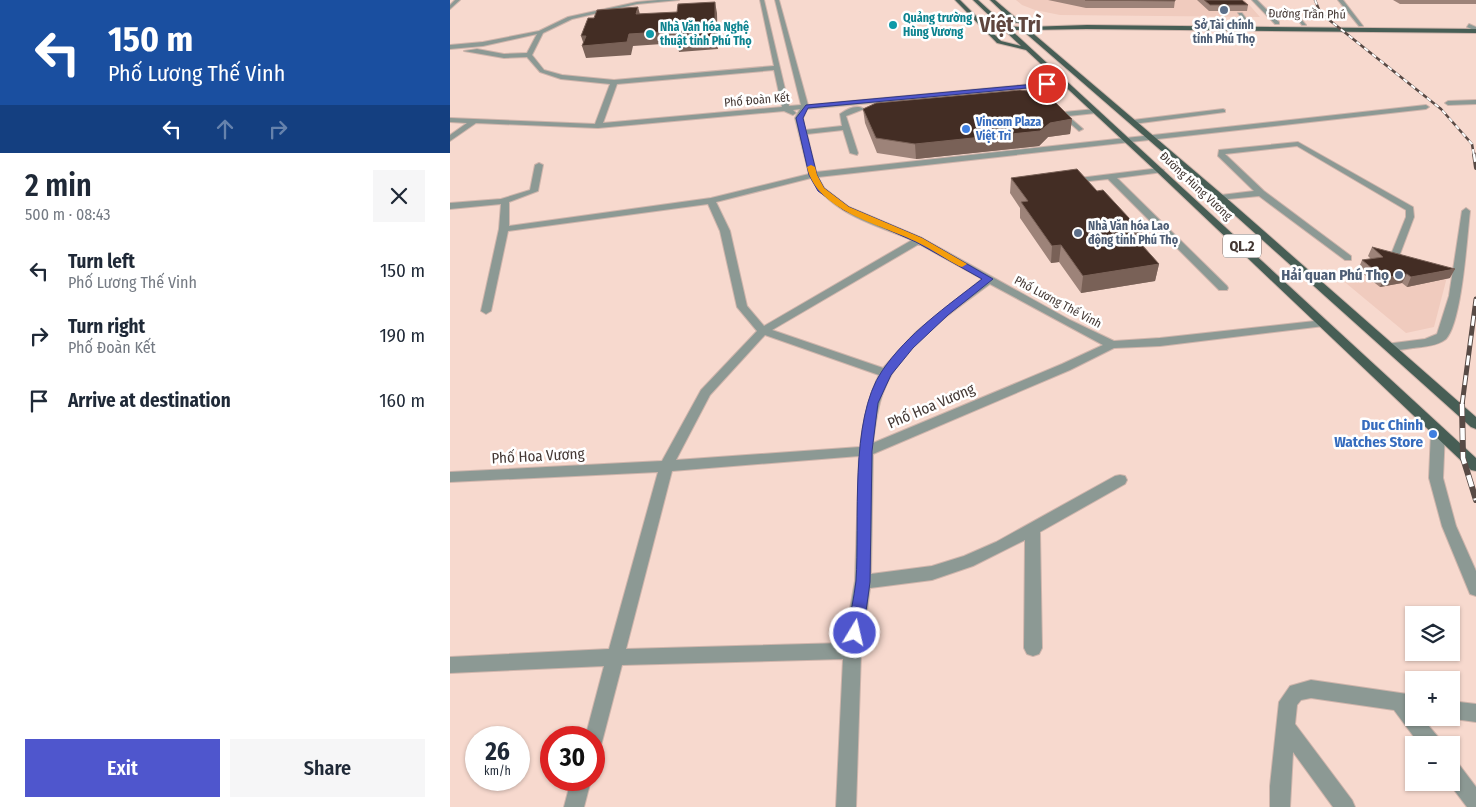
<!DOCTYPE html>
<html lang="en">
<head>
<meta charset="utf-8">
<style>
	body { margin:0; font-family:"Fira Sans Condensed",sans-serif; background:#f6f6f7; color:#1f2937; height:100vh; display:flex; flex-direction:column; font-size:19px; white-space:nowrap }
	* { box-sizing:border-box; margin:0 }
	p { font-size:16px; color:#747a83 }
	.icon { flex:none; width:28px; height:28px; fill:none; stroke:currentColor; stroke-width:2; stroke-linecap:round; stroke-linejoin:round }
	.map { position:relative; flex:1; overflow:hidden }
	.drawer { display:flex; flex-direction:column; background:#fff; width:450px }
	.drawer>* { flex:none }
	.banner { background:#1a4fa0; color:#fff; overflow:hidden }
	.fabs { position:absolute; left:955px; top:606px; display:grid; gap:10px }
	.fabs a { display:grid; place-items:center; width:55px; height:55px; border-radius:0px; background:#fff; box-shadow:0 1px 4px #0004; font-size:25px }
	.speed { position:absolute; left:15px; top:726px; display:flex; gap:10px; font-size:25px; font-weight:700; text-align:center }
	.speed>* { display:grid; place-content:center; width:65px; height:65px; border-radius:50%; background:#fff; box-shadow:0 1px 4px #0004; line-height:1 }
	.speed small { font-size:12px; font-weight:400 }
	.speed .limit { border:8px solid #d22; background:#fff; color:#111 }
	.pin { position:absolute; display:grid; place-items:center; width:42px; height:42px; color:#fff; margin:-21px; border:2px solid #fff; border-radius:50%; box-shadow:0 1px 5px #0007 }
	.me { position:absolute; width:55px; margin:-28px; rotate:9deg; stroke-linejoin:round; filter:drop-shadow(0 0 4px #0008) }
	.turn { display:flex; align-items:center; gap:18px; height:105px; padding:0 25px; font-size:22px }
	.turn .icon { width:65px; height:65px; stroke-width:2.5 }
	.turn b { display:block; font-size:35px; line-height:42px }
	.lanes { display:flex; align-items:center; height:48px; padding:0 25px; background:#0003; justify-content:center; gap:25px; direction:ltr }
	.lanes .off { opacity:.35 }
	.round { display:grid; place-items:center; flex:none; width:52px; height:52px; border-radius:0px; background:#f6f6f7 }
	.head { display:flex; align-items:center; justify-content:space-between; height:85px; padding:0 25px }
	h1 { font-size:30px; font-weight:600; line-height:38px }
	.cta { display:flex; gap:10px; margin-top:auto; padding:10px 25px }
	.cta a { flex:1; height:58px; border-radius:0px; background:#4f56cd; color:#fff; font-size:20px; font-weight:600; line-height:58px; text-align:center }
	.cta a+a { background:#f6f6f7; color:#1f2937 }
	ul { padding:0; list-style:none }
	li { display:flex; align-items:center; gap:15px; height:65px; padding:0 25px }
	li div { flex:1 }
	li b { display:block; font-size:19px }
	li em { font-style:normal }
	main { display:flex; flex:1; min-height:0 }
	.map>svg:first-child { display:block }
	.built { fill:#f0cbbe }
	.lines { fill:none; stroke-linecap:round; stroke-linejoin:round }
	.minor-casing { stroke:#cfb5ac; stroke-width:2 }
	.major-casing { stroke:#cfb5ac; stroke-width:2 }
	.minor { fill:#8c9994; fill-rule:evenodd }
	.major { fill:#475e55; fill-rule:evenodd }
	.rail-far3-casing { stroke:#584a45; stroke-width:2.5 }
	.rail-far2-casing { stroke:#584a45; stroke-width:4 }
	.rail-far1-casing { stroke:#584a45; stroke-width:5 }
	.rail-casing { stroke:#584a45; stroke-width:6 }
	.rail-far3 { stroke:#fff; stroke-width:2; stroke-dasharray:5; stroke-linecap:butt }
	.rail-far2 { stroke:#fff; stroke-width:2.5; stroke-dasharray:8; stroke-linecap:butt }
	.rail-far1 { stroke:#fff; stroke-width:3; stroke-dasharray:10; stroke-linecap:butt }
	.rail { stroke:#fff; stroke-width:4.5; stroke-dasharray:12; stroke-linecap:butt }
	.wall { fill:#9d8379 }
	.shaded-wall { fill:#796157 }
	.building { fill:#432d24; stroke:#796157 }
	.route { fill:#4f56cd; stroke:#333885 }
	.slow { fill:#f59e0b }
	.service-dot { fill:#5c6f8a; stroke:#fff; stroke-width:2 }
	.culture-dot { fill:#0f9aa8; stroke:#fff; stroke-width:2 }
	.shop-dot { fill:#3f7fe0; stroke:#fff; stroke-width:2 }
	.labels { text-anchor:middle; stroke-width:5; stroke-linejoin:round; paint-order:stroke }
	.far-street-label { font-size:12px; fill:#433733; stroke:#fff }
	.far-culture-label { font-size:12px; font-weight:bold; fill:#0d838f; stroke:#fff; text-anchor:start }
	.far-service-label { font-size:12px; font-weight:bold; fill:#4e5e75; stroke:#fff }
	.far-shop-label { font-size:12px; font-weight:bold; fill:#366cbe; stroke:#fff; text-anchor:start }
	.shield { fill:#fff; stroke:#7b7370; stroke-width:1 }
	.shield-label { font-size:14px; font-weight:bold; fill:#433733 }
	.service-label { font-size:15px; font-weight:bold; fill:#4e5e75; stroke:#fff; text-anchor:end }
	.street-label { font-size:15px; fill:#433733; stroke:#fff }
	.shop-label { font-size:15px; font-weight:bold; fill:#366cbe; stroke:#fff; text-anchor:end }
	.far-town-label { font-size:21px; font-weight:bold; fill:#5f463e; stroke:#fff }
</style>
</head>
<body>
<main>
<section class="drawer">
<div class="banner">
<div class="turn"><svg class="icon" aria-label="left" viewBox="0 0 24 24"><path d="M17 20v-9H6M10 6l-5 5 5 5"/></svg><div><b>150 m</b>Phố Lương Thế Vinh</div></div>
<div class="lanes"><svg class="icon" aria-label="left" viewBox="0 0 24 24"><path d="M17 20v-9H6M10 6l-5 5 5 5"/></svg><svg class="icon off" aria-label="ahead" viewBox="0 0 24 24"><path d="M12 20V5M6 11l6-6 6 6"/></svg><svg class="icon off" aria-label="right" viewBox="0 0 24 24"><path d="M7 20v-9h11M14 6l5 5-5 5"/></svg></div>
</div>
<div class="head"><div><h1>2 min</h1><p>500 m · 08:43</p></div><a class="round"><svg class="icon" aria-label="close" viewBox="0 0 24 24"><path d="M6 6l12 12M18 6L6 18"/></svg></a></div>
<ul>
<li><svg class="icon" aria-label="left" viewBox="0 0 24 24"><path d="M17 20v-9H6M10 6l-5 5 5 5"/></svg><div><b>Turn left</b><p>Phố Lương Thế Vinh</p></div><em>150 m</em></li>
<li><svg class="icon" aria-label="right" viewBox="0 0 24 24"><path d="M7 20v-9h11M14 6l5 5-5 5"/></svg><div><b>Turn right</b><p>Phố Đoàn Kết</p></div><em>190 m</em></li>
<li><svg class="icon" aria-label="arrive" viewBox="0 0 24 24"><path d="M6 21V4h12l-3 4 3 4H6"/></svg><div><b>Arrive at destination</b></div><em>160 m</em></li>
</ul>
<div class="cta"><a>Exit</a><a>Share</a></div>
</section>
<div class="map">
<svg width="1026" height="807" viewBox="0 0 1026 807">
	<rect width="100%" height="100%" fill="#f7d9ce"/>
	<path class="built" d="M566,0H795L810,17L610,15L585,10L572,5Z
		M944,263L997,277L984,327L956,333L885,274Z"/>
	<g class="lines">
		<g class="minor-casing">
			<path id="minor" d="M5,0H10L0,9V5Z
				M208,0H229L187,4L122,19L93,33L82,55L94,70L112,75L164,80L324,66L310,0H314L339,106L351,105L325,0H329L358,105L615,81L618,83L615,85L357,109L353,118L355,130L392,126L390,114C397,109 407,104 414,109L396,116L408,153L407,155L400,153L393,130L357,134L366,172L976,105L979,107L976,109L368,177L374,188L399,207L472,238L620,320L664,341L710,338L874,320L879,323L874,326L710,346L664,348L620,370L423,454L421,574L482,566L514,556L546,542L665,476L670,475L675,476L677,480L675,484L590,532L592,648L589,654L583,656L577,654L574,648L575,540L523,566L482,580L420,588L411,653L406,807H386L393,659L172,665L153,738L151,745L144,747V738H135L154,666L0,673V657L159,649L208,472L0,482V472L212,461L251,390L307,331L287,307L270,231L258,204L58,231L41,311L36,314L31,311L49,229L51,204L0,209V203L51,199L80,190L85,165L89,163L93,165L88,191L59,202V226L261,198L359,174L345,118L350,109L343,110L346,113L343,115L334,111L148,128L26,123L0,141V135L17,123L0,122V118L145,124L160,84L111,79L90,72L77,57L54,58L14,51L27,49L54,54L77,53L87,34L33,46L0,49V45L33,42L89,31L118,17L187,2ZM324,70L332,107L153,123L167,84ZM361,178C381,214 426,225 462,240L314,326L297,306L280,231L266,202ZM469,244L532,279L466,332L433,368L322,330ZM540,284L653,345L612,364L423,443C425,426 427,409 433,393C450,345 501,313 540,284ZM315,335L429,375C418,398 413,421 410,447L226,460L260,395ZM409,456L405,581L394,643L176,649L222,471Z
				M802,0H807L829,22V24H825Z
				M888,0H893L913,26H909Z
				M841,12H845L856,25H852Z
				M788,13H792L800,24H796Z
				M1019,24L1026,27V31L1017,27Z
				M572,92L596,96L614,112L646,109L649,111L646,113L618,116L633,129L629,131L592,99L570,95V93Z
				M1026,100V104L998,105L995,103L998,101Z
				M773,109L775,110V112L683,124L679,122L683,120Z
				M848,142L963,207L964,217L950,254H944L942,252L956,217V210L847,146L775,154L814,191L901,256V260H895L809,196L768,200L767,198L771,195L804,191L768,156L769,150Z
				M710,168L714,170L713,172L667,178L777,286L778,288L777,290H769L658,179L621,183L617,181L621,179Z
				M1016,208L1020,211C1017,237 1012,322 996,339C988,346 972,347 963,348C954,349 944,352 936,350L934,347L936,344L975,339L987,334L999,296L1012,211Z
				M988,426L993,428L995,431L993,478L1006,526L1026,571V596L1020,594L992,526L979,478L981,431L983,428Z
				M861,680L964,695V718H972L989,738L991,745H970L944,710L861,698L851,700L847,705L845,724L902,800L905,807H883L843,752L840,807H820V786L829,702L840,686Z
				M1001,701L1026,704V722L997,718H1001Z
				M1001,760L1008,763L1026,787V807H1017L998,782H1001Z
				M121,780H141L134,807H114Z"/>
		</g>
		<g class="major-casing">
			<path id="major" d="M505,0H510L551,41L571,46L553,29L543,24L545,21L523,0H528L549,19L559,18L540,0H545L566,18L579,23L577,27L637,25L1026,29V33L637,29L579,30L774,196L1026,417V429L1021,427L768,200L572,30H561L1026,458V471L1021,470L707,172L576,50L547,43ZM557,21L574,24L571,27L552,26L549,23Z"/>
		</g>
		<use href="#minor" class="minor"/>
		<use href="#major" class="major"/>
		<g class="rail-far3-casing">
			<path id="rail-far3" d="M865,0L870,12L878,19L991,109L1022,144L1024,156"/>
		</g>
		<g class="rail-far2-casing">
			<path id="rail-far2" d="M1024,154L1026,168"/>
		</g>
		<g class="rail-far1-casing">
			<path id="rail-far1" d="M1012,405L1026,299"/>
		</g>
		<g class="rail-casing">
			<path id="rail" d="M1012,404L1013,458L1026,500"/>
		</g>
		<use href="#rail-far3" class="rail-far3"/>
		<use href="#rail-far2" class="rail-far2"/>
		<use href="#rail-far1" class="rail-far1"/>
		<use href="#rail" class="rail"/>
	</g>
	<path class="wall" d="M598,0H725L724,8H636Z
		M747,0H792L798,5L797,11H759Z
		M943,0H1026V4H950Z
		M592,99L622,119L620,134L598,137L589,146L466,159L427,153L415,123L413,109Z
		M561,178L690,242L709,264L705,281L631,293L609,262L601,263L570,218V208L560,193Z
		M922,247L1000,278L957,287L952,283L930,287L908,270L912,260L921,259L918,256Z"/>
	<path class="shaded-wall" d="M265,2L267,13L268,49L229,52L227,43L183,46L181,55L136,58L132,46L134,45L131,36L179,34Z
		M188,7L191,18L186,14Z
		M622,119L620,134L598,137L589,146L466,159L465,144Z
		M692,232L689,249L682,234Z
		M611,245L609,262L601,263L602,246Z
		M709,264L705,281L631,293L633,276Z
		M1005,269L1000,278L957,287L961,277Z
		M957,274L952,283L930,287L934,278Z"/>
	<path class="building" d="M635,0H725V1Z
		M754,0H792L798,5H760Z
		M265,2V37L226,39L227,31L179,34L177,42L132,46L136,36H131L138,18H144L147,10L188,7L186,14L227,12L228,4Z
		M570,90L586,92L592,99L601,98L622,119L600,123L590,131L465,144L426,138L413,109L426,103Z
		M627,169L647,191L653,190L692,232L682,234L709,264L633,276L611,245L602,246L571,202L578,201L561,178Z
		M922,247L1005,269L961,277L957,274L934,278L912,260L933,257Z"/>
	<path class="route" d="M597,83L599,86L358,108L353,118L367,175L374,188L399,207L472,238L543,279L498,315L463,348L441,375L428,403L422,451L420,582L413,633L411,638L405,640L400,638L397,633C400,616 404,598 406,581C410,523 399,419 432,371C457,334 497,306 532,279L466,242L394,210L368,191L359,175L346,118L356,105Z"/>
	<path class="slow" d="M361,165L365,167L367,175L374,188L399,207L472,238L517,264L512,267L509,266C494,258 480,248 465,241C430,224 367,211 357,167Z"/>
	<g class="service-dot">
		<circle cx="774" cy="10" r="5"/>
		<circle cx="628" cy="233" r="5"/>
		<circle cx="949" cy="275" r="5"/>
	</g>
	<g class="culture-dot">
		<circle cx="443" cy="25" r="5"/>
		<circle cx="200" cy="34" r="5"/>
	</g>
	<g class="shop-dot">
		<circle cx="516" cy="129" r="5"/>
		<circle cx="983" cy="434" r="5"/>
	</g>
	<g class="labels">
		<g class="far-street-label">
			<text transform="translate(857 14) rotate(1)" y="4">Đường Trần Phú</text>
			<text transform="translate(307 100) rotate(-5)" y="4">Phố Đoàn Kết</text>
			<text transform="translate(746 186) rotate(43)" y="4">Đường Hùng Vương</text>
			<text transform="translate(608 302) rotate(28)" y="4">Phố Lương Thế Vinh</text>
		</g>
		<g class="far-culture-label">
			<text x="453" y="22">Quảng trường<tspan x="453" dy="14">Hùng Vương</tspan></text>
			<text x="210" y="31">Nhà Văn hóa Nghệ<tspan x="210" dy="14">thuật tỉnh Phú Thọ</tspan></text>
		</g>
		<g class="far-service-label">
			<text x="774" y="29">Sở Tài chính<tspan x="774" dy="14">tỉnh Phú Thọ</tspan></text>
			<text x="638" y="230" text-anchor="start">Nhà Văn hóa Lao<tspan x="638" dy="14">động tỉnh Phú Thọ</tspan></text>
		</g>
		<g class="far-shop-label">
			<text x="526" y="126">Vincom Plaza<tspan x="526" dy="14">Việt Trì</tspan></text>
		</g>
		<rect class="shield" x="773" y="234.5" width="38" height="23" rx="4"/>
		<g class="shield-label">
			<text x="792" y="251">QL.2</text>
		</g>
		<g class="service-label">
			<text x="939" y="280">Hải quan Phú Thọ</text>
		</g>
		<g class="street-label">
			<text transform="translate(481 406) rotate(-23)" y="5">Phố Hoa Vương</text>
			<text transform="translate(88 456) rotate(-3)" y="5">Phố Hoa Vương</text>
		</g>
		<g class="shop-label">
			<text x="973" y="430">Duc Chinh<tspan x="973" dy="17">Watches Store</tspan></text>
		</g>
		<g class="far-town-label">
			<text x="560" y="32">Việt Trì</text>
		</g>
	</g>
</svg>
<div class="fabs">
<a><svg class="icon" aria-label="layers" viewBox="0 0 24 24"><path d="M12 4l9 5-9 5-9-5zM3 14l9 5 9-5"/></svg></a>
<a>+</a>
<a>−</a>
</div>
<div class="speed"><div>26<small>km/h</small></div><div class="limit">30</div></div>
<div class="pin" style="left:597px;top:84px;background:#d93025"><svg class="icon" aria-label="arrive" viewBox="0 0 24 24"><path d="M6 21V4h12l-3 4 3 4H6"/></svg></div>
<svg class="me" style="left:405px;top:633px" viewBox="-20 -20 40 40"><circle r="17" fill="#4f56cd" stroke="#fff" stroke-width="3"/><path d="M0-11L8 9 0 5-8 9z" fill="#fff"/></svg>
</div>
</main>
</body>
</html>
